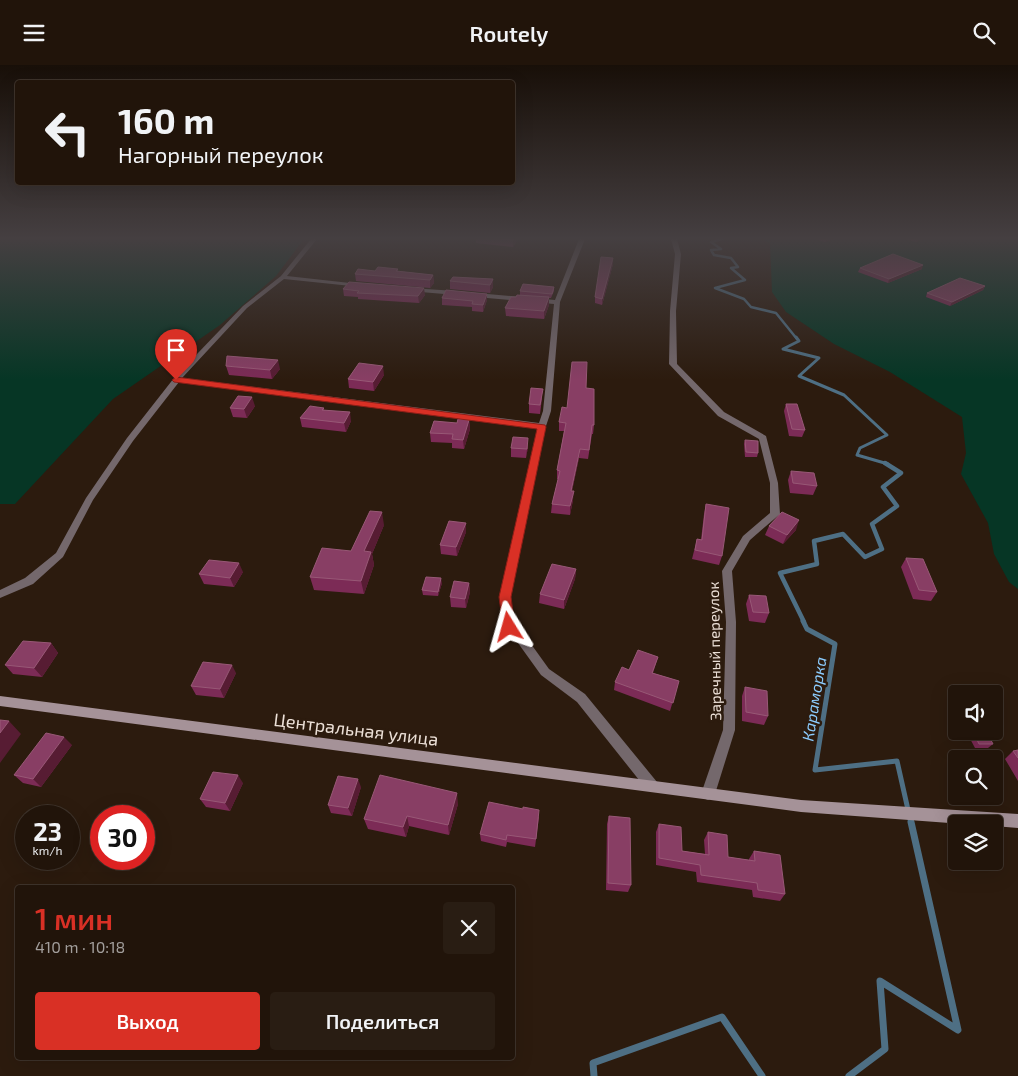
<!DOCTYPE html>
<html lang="ru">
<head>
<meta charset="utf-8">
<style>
	body { margin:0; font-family:"Exo 2",sans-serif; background:#291d13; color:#f1f3f6; height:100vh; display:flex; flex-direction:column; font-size:19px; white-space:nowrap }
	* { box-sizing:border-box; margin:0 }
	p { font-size:16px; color:#a29e9c }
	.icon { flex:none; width:28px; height:28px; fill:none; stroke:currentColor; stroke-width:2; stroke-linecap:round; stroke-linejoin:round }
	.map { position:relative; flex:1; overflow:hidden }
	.drawer { position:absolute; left:15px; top:820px; width:500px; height:175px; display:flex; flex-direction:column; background:#21140a; border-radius:5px; box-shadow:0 5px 20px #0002,0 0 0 1px #3e332b }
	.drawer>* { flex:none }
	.top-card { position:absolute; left:15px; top:15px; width:500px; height:105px; border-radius:5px; box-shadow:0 5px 20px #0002,0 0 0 1px #3e332b; background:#21140a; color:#f1f3f6; overflow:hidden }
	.buttons { position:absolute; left:948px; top:620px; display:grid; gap:10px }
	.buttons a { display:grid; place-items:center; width:55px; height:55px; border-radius:5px; background:#21140a; box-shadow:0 5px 20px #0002,0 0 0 1px #3e332b; font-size:25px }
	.speed { position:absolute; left:15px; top:740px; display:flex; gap:10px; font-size:25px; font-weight:700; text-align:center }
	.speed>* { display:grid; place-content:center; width:65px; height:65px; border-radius:50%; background:#21140a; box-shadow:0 5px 20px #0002,0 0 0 1px #3e332b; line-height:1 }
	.speed small { font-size:12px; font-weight:400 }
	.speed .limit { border:8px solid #d22; background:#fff; color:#111 }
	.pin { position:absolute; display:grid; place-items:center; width:42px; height:42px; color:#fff; margin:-51px -21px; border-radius:50% 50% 50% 0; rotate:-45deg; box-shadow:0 0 5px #0007 }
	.pin .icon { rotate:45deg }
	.me { position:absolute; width:55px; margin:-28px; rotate:352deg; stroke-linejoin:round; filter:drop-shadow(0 0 4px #0008) }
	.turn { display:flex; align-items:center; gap:18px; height:105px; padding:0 20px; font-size:22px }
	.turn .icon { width:65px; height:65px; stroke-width:2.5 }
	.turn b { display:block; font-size:35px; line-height:42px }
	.round { display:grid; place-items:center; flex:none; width:52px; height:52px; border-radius:5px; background:#291d13 }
	.summary { display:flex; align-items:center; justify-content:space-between; height:85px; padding:0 20px }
	h1 { font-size:30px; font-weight:600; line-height:38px; color:#d93025 }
	.cta { display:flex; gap:10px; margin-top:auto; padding:10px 20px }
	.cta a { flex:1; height:58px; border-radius:5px; background:#d93025; color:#fff; font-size:20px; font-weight:600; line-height:58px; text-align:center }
	.cta a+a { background:#291d13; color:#f1f3f6 }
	header { display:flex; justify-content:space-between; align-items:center; height:65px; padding:0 20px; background:#21140a; font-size:22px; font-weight:600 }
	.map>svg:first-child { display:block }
	.green { fill:#063625 }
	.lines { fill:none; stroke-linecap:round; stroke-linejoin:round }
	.stream-far4 { stroke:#4e6f84; stroke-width:2.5 }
	.stream-far3 { stroke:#4e6f84; stroke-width:3 }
	.stream-far2 { stroke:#4e6f84; stroke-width:4.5 }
	.stream-far1 { stroke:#4e6f84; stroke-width:5 }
	.stream { stroke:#4e6f84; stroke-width:7 }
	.street { fill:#74686c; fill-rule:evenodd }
	.secondary { fill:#a59298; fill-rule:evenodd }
	.wall { fill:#7c2b56 }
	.shaded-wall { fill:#571c33 }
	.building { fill:#883e64; stroke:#985876 }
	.route { fill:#d93025; stroke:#8d1f18 }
	.labels { text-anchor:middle; stroke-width:5; stroke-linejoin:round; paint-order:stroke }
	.street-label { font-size:15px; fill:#ece0d7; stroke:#2c1b0e }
	.water-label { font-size:16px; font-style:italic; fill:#8cccfe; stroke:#2c1b0e }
	.near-street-label { font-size:18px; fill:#ece0d7; stroke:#2c1b0e }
</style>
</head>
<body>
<header><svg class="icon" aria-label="menu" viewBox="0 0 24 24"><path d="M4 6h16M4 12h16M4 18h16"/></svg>Routely<svg class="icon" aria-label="search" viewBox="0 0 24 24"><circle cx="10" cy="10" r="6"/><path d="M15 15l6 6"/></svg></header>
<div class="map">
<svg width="1018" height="1011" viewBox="0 0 1018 1011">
	<rect width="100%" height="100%" fill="#2c1b0e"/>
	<path class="green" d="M0,174H304L276,211L220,260L113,334L15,439H0Z
		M765,174H1018V524L1009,517L994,489L988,458L961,409L966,388L962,352L890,307L834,279L786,247L772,227L770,178L765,176Z"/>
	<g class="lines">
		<path class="stream-far4" d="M722,174L711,177L721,184L711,185L714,190L731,193L738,202L731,203L745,215L715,223L744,234L751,242L776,248L797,274"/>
		<path class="stream-far3" d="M796,272L799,276L783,284L819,293L799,311L844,330L887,370L860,383L857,390L888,399"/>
		<path class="stream-far2" d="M804,557L780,508L817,499L814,476L843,469L865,492L882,484L872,459L897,441L883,422L901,408L885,398"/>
		<path class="stream-far1" d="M803,556L807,564L835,579L815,705L897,696L911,758"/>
		<path class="stream" d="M594,1011L593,998L722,952L762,1011
			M849,1011L885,984L880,916L958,965L911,757"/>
		<path class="street" d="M311,174H317L287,211L359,219L361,220V222L284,214L247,243L182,313L539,358L543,346L554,239L476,232L473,230L476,228L555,235L579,174H585L560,237L551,346L546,361L510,532L514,560L526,572L549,604L585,629L657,717L659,721L657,725L652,727L647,725L577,637L541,610L518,578L504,562L500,532L538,363L179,317L133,376L93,435L63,492L33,519L0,533V525L25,513L56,488L86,433L127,373L174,313L243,241L281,211Z
			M671,174H677L681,189L676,246L677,299L724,347L766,371L778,418L780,449L750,475L732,506L736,557L735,665L715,729L713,733L708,735L703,733L701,729L723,665L726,557L722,506L743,471L770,448V418L759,374L718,351L669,299L670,246L675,189Z
			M411,223L456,226L459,228L456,230L409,226L408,225Z"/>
		<path class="secondary" d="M0,631L801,735L1018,749V763L994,761V759H963L801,747L0,641Z"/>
	</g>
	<path class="wall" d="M476,174H518L513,182L476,178Z
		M816,174H834L825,177Z
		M905,174H923L916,177Z
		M613,199L602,240L595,238V232Z
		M860,203L922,204L888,218L858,207Z
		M398,204V206L433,210L434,218L430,223L356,216L355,209Z
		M493,214V222L490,228L450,224V216Z
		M985,221L983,225L950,241L926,232L927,228Z
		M554,222V226L551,233H549V240L544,254L506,251L505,243L516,232L520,230V226Z
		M343,224L425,230L419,238L358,234V232L344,231Z
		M487,229V235L483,247L472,246V242L442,240V233Z
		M226,301L280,304L272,314L229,310Z
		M384,310L374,326L349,323L348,314Z
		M586,323L594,360L593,369H592L588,394L579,393L572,426L573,435L570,450L551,448L552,439L558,414H557V405L564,366H559V357L567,343Z
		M542,333L540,349L529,348V339Z
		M786,339L805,365L802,372L789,371L784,346Z
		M255,341L247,353L233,352L230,343Z
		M324,343V345L351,356L346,367L302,362L300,353Z
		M469,355L470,364L464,384L452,383V378L431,377L430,368L457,358Z
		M745,375L758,388L757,392H745L744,379Z
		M528,382L526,393L511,392V383Z
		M791,406L817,421L813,430L790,428L788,415Z
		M706,439L722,491L719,500L692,494L697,474L701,475L704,449Z
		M384,460L372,489L374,500L364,529L314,525L310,512L351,486Z
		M769,461L796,465L783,479L765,470Z
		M466,467L457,491L441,489L440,480Z
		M906,493L937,527L931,536L913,534L901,502Z
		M576,504L575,514L564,544L539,538L540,529Z
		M243,507L234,522L204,519L199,509Z
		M442,518L438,531L423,530L422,525Z
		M469,518L470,527L466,543L451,542L450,532Z
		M749,530L769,548L765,558L749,556L746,539Z
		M51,578L58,588L42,612L13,609L5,600Z
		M658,592L653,608L679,616L670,646L614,625L615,617L629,605Z
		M236,608L224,633L196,630L191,621Z
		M745,622L768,651L764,660L742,656V631Z
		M969,666H986L993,679L988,683H975L967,668Z
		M72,680L41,722L23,718L14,710Z
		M1018,685V716L1005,694L1013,686Z
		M243,718L230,746L206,742L200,734Z
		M361,722L352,751L331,748L328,740Z
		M458,739L449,770L409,761L406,772L368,764L364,754Z
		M609,751L631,820L628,827L606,825L607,759Z
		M539,752L535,782L507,777L506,782L481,776L480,769Z
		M659,759L682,786L705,789L704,775L708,767L728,792L749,795V794L754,786L785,829L780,836L753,832L752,825L697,817L696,807L656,800V767Z"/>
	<path class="shaded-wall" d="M514,174H518L513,182V175Z
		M827,174H834L825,177Z
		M917,174H923L916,177Z
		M613,193V199L602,240V234Z
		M923,200L922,204L888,218L889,214Z
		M433,210L434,218L430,223V215Z
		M493,214V222L490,228V220Z
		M985,221L983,225L950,241L952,237Z
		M424,223L425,230L419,238L418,231Z
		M487,229V235L483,247V240Z
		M549,232V240L544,254V246Z
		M278,295L280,304L272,314L270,305Z
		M383,301L384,310L374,326L373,317Z
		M252,332L255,341L247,353L244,344Z
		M350,347L351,356L346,367L344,358Z
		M469,355L470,364L464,384L463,375Z
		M528,373V382L526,393L527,384Z
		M580,384L579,393L570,435L571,426Z
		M574,426L573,435L570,450V441Z
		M382,447L384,460L372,489L374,500L364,529L361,516L364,486Z
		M799,455L796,465L783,479L787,470Z
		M466,458V467L457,491L456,482Z
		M239,498L243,507L234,522L230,513Z
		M576,504L575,514L564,544V535Z
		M441,513L442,518L438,531V527Z
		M469,518L470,527L466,543L465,534Z
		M51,578L58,588L42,612L34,603Z
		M232,600L236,608L224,633L220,624Z
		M9,656L21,669L0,698V668Z
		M64,672L72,680L41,722L33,714Z
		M238,710L243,718L230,746L225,738Z
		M358,714L361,722L352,751L348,743Z
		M457,728L458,739L449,770L448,760Z
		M407,751L409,761L406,772L403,762Z"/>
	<path class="building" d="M501,174H514L513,175Z
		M893,189L923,200L889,214L860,203Z
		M601,192L613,193L602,234L595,232Z
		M378,202L398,204L396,206L433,210L430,215L355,209L358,204L375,206Z
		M453,212L493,214L490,220L450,216Z
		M960,213L985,221L952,237L927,228Z
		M349,217L424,223L418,231L357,228L359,226L343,224Z
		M523,219L554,222L552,229L520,226Z
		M446,225L487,229L483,240L472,239L473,236L442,233Z
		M517,230L549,232L544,246L505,243L511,232H516Z
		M227,291L278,295L270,305L226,301Z
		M572,297H587L586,323L594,324V360H592L589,385L580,384L571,426H574L570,441L552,439L560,406L557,405L566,358L559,357L562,342L567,343Z
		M359,298L383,301L373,317L348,314Z
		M531,323L543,324L540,340L529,339Z
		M238,331L252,332L244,344L230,343Z
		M786,339H797L805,365L792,364Z
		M310,341L324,343L322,345L350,347L344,358L300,353Z
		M458,354L469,355L463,375L452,374L453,369L430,368L434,356L457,358Z
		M513,372L528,373L527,384L511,383Z
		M745,375L758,376V388L746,387Z
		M791,406L814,408L817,421L793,418Z
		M706,439L729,443L722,491L695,485L697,474L702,475Z
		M370,446L382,447L364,486L371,487L361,516L310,512L322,483L351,486Z
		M782,447L799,455L787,470L769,461Z
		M449,456L466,458L456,482L440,480Z
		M906,493L923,494L937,527L919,525Z
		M209,495L239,498L230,513L199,509Z
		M552,499L576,504L564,535L540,529Z
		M426,512L441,513L438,527L422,525Z
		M454,516L469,518L465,534L450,532Z
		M749,530L766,531L769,548L753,547Z
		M23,576L51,578L34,603L5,600Z
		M638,585L658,592L652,608L679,616L673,638L615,617L622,602L629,605Z
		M203,597L232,600L220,624L191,621Z
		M745,622L767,626L768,651L746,647Z
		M0,655L9,656L0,668Z
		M973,666H986L993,679H979Z
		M46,668L64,672L33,714L14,710Z
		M1018,685V693L1013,686Z
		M213,707L238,710L225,738L200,734Z
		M380,710L457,728L448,760L407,751L403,762L364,754Z
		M338,711L358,714L348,743L328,740Z
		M489,737L523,744V742L539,745L536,774L507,770L506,775L480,769Z
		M609,751L630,753L631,820L608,818Z
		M659,759L681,762L682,786L709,790L708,767L727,770L728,792L755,796L754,786L780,790L785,829L758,825L757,818L701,810L700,800L659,793Z"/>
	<linearGradient id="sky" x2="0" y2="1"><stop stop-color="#180f08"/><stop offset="0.55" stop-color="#453f41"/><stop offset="1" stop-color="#453f41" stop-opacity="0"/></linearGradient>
	<rect width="1018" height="315" fill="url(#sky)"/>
	<path class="route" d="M176,312L545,360L546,362L511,532L515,562L513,565H505L503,562L499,532L537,364L174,317L172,315Z"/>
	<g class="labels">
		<g class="street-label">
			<text transform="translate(715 586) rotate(-91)" y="5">Заречный переулок</text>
		</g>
		<g class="water-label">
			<text transform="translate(814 634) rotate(-81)" y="6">Караморка</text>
		</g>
		<g class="near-street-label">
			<text transform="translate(356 665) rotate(7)" y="6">Центральная улица</text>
		</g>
	</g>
</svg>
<div class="buttons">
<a><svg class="icon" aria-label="sound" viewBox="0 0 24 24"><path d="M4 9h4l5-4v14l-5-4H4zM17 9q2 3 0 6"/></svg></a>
<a><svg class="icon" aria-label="search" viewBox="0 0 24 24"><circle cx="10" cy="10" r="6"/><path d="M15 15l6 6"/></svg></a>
<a><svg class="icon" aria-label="layers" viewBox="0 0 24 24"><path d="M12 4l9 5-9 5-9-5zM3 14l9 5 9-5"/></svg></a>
</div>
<div class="speed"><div>23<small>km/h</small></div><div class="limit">30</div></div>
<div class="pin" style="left:176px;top:315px;background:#d93025"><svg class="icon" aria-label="arrive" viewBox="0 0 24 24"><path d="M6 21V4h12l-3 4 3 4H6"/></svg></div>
<svg class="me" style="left:509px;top:562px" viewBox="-20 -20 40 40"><path d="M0-17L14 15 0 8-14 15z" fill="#d93025" stroke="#fff" stroke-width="4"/></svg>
<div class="top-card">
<div class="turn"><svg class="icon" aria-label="left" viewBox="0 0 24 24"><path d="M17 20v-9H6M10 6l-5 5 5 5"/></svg><div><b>160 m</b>Нагорный переулок</div></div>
</div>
<section class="drawer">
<div class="summary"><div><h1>1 мин</h1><p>410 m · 10:18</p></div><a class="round"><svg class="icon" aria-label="close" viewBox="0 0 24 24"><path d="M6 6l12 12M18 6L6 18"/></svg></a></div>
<div class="cta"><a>Выход</a><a>Поделиться</a></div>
</section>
</div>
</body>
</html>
